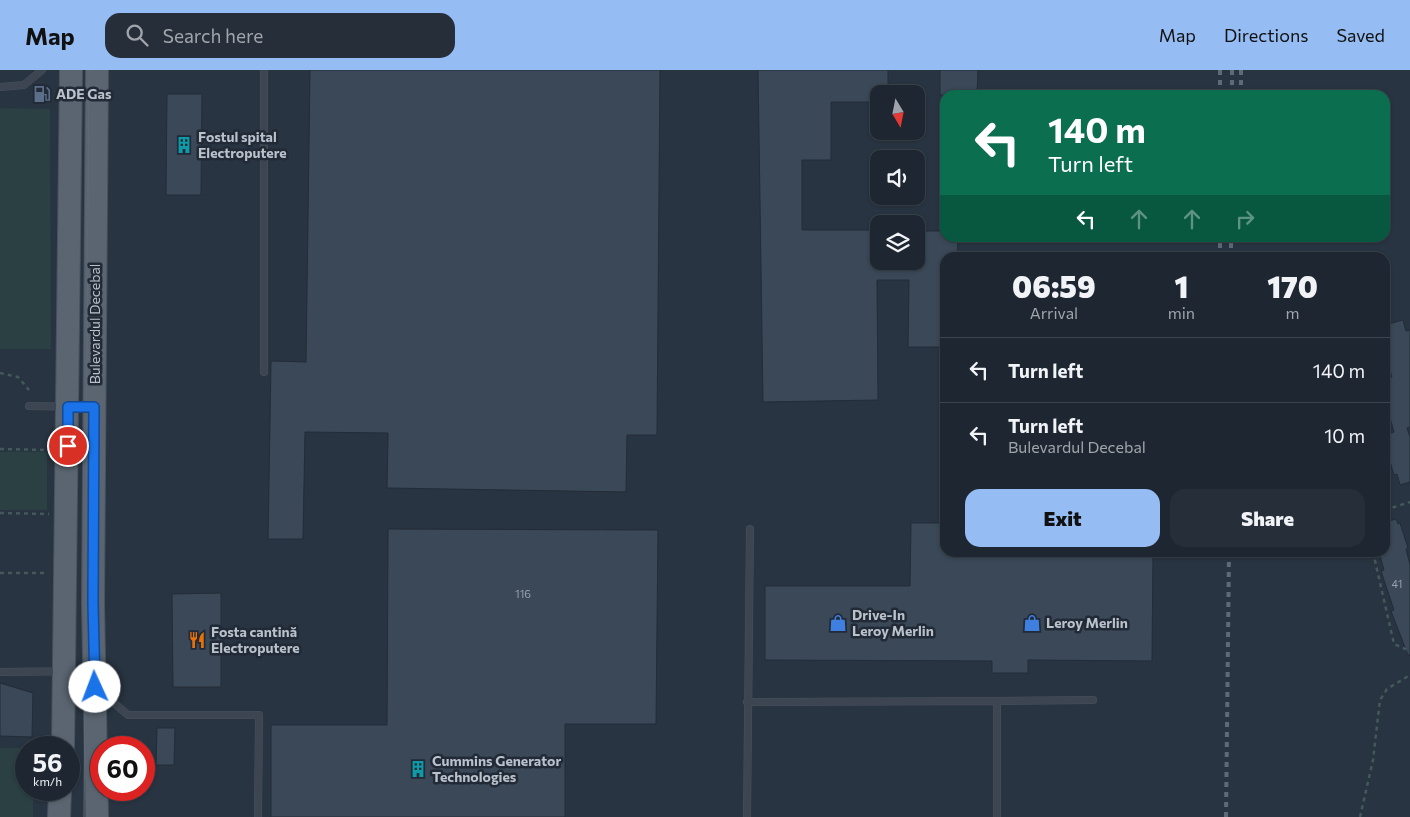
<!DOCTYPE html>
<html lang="en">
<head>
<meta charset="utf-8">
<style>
	body { margin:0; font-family:Commissioner,sans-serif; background:#262f39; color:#f1f3f6; height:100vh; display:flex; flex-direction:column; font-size:19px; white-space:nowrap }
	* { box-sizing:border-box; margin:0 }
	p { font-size:16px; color:#a1a5ab }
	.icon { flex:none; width:28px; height:28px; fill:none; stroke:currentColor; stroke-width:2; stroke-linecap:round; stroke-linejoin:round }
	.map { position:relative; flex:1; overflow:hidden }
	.drawer { position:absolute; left:940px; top:182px; width:450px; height:305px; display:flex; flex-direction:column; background:#1e2731; border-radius:15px; box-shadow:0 1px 4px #0004,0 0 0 1px #3c444d }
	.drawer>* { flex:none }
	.hud { position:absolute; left:940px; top:20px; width:450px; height:152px; border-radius:15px; box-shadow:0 1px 4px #0004,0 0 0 1px #3c444d; background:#0b6e4f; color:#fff; overflow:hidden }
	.needle { width:32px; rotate:170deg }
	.fabs { position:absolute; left:870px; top:15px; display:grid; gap:10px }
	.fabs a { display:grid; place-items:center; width:55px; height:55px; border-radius:10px; background:#1e2731; box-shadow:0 1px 4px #0004,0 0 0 1px #3c444d; font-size:25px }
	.speed { position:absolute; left:15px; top:666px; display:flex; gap:10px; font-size:25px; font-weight:700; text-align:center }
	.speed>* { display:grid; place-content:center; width:65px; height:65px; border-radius:50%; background:#1e2731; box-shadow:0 1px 4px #0004,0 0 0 1px #3c444d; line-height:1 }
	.speed small { font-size:12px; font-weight:400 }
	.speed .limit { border:8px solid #d22; background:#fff; color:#111 }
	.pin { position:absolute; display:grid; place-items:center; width:42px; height:42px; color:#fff; margin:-21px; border:2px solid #fff; border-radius:50%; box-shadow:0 1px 5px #0007 }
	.me { position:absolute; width:55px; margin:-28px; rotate:358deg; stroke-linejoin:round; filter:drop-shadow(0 0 4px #0008) }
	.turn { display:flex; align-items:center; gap:18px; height:105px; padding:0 25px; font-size:22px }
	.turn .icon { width:65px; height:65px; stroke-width:2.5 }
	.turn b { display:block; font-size:35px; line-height:42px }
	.lanes { display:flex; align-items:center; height:48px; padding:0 25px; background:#0003; justify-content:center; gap:25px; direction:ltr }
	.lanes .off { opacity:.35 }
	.eta { display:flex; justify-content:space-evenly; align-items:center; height:85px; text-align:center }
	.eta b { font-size:30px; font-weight:800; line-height:35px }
	.primary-button { display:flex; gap:10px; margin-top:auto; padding:10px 25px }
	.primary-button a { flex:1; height:58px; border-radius:15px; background:#96bdf3; color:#111; font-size:20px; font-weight:800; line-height:58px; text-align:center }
	.primary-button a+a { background:#262f39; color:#f1f3f6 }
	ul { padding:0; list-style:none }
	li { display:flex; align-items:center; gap:15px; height:65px; padding:0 25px; border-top:1px solid #3c444d }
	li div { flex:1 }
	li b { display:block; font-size:19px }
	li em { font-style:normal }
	header { display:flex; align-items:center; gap:30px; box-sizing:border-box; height:70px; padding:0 25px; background:#96bdf3; color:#111 }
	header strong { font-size:24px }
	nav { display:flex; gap:28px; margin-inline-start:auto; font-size:18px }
	.search { width:350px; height:45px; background:#262f39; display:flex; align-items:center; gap:12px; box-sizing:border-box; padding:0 18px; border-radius:15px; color:#a1a5ab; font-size:19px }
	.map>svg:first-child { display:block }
	.green { fill:#2a4042 }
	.building { fill:#3a4857; stroke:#232c38 }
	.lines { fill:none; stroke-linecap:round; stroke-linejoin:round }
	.lane-casing { stroke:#49515d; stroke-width:8 }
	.primary-casing { stroke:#49515d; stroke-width:24 }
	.path { stroke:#43595a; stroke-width:2.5; stroke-dasharray:4 4; stroke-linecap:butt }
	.lane { stroke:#3c4551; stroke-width:7 }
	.primary { stroke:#5a6571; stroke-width:22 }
	.tram { stroke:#5f6a78; stroke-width:1 }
	.rail { stroke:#5f6a78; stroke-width:4; stroke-dasharray:5 5; stroke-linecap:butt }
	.route-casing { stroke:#114b97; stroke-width:12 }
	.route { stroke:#1a73e8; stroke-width:9 }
	.labels { text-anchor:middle; stroke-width:5; stroke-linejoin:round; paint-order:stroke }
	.number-label { font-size:11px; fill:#97a1ac }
	.poi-label { font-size:14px; font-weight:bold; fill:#b9c1cb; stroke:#212a36; text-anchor:start }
	.street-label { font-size:14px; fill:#b9c1cb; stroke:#212a36 }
</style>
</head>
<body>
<header>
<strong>Map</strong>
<div class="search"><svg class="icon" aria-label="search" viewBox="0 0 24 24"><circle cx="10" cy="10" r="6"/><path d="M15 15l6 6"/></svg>Search here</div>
<nav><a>Map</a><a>Directions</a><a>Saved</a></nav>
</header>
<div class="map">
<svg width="1410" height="747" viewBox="0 0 1410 747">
	<rect width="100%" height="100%" fill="#283441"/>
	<path class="green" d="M0,38L50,39L51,279H0Z
		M0,382H47V440H0Z
		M0,678H26V720H33V747H0Z"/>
	<path class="building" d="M310,0H660L657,365H627L626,422L387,418L388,363L305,362L303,469H268L271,291L306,292Z
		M758,0H888V24H879V32H831V90H802V160H876L877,191H916V161H945V168H958L957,188H945V277H908L909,210H877L878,330L763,332Z
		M940,0H978L977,25H940Z
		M167,24H202L201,125H166Z
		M1403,250L1406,261L1410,260V357L1407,358L1410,367V412L1400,415L1397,404L1394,405L1386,378L1388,377L1385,365L1394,362L1385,330V309L1392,307L1385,283V255Z
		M1396,449L1398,454L1400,453L1408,478L1406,479L1410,495V585H1408L1391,541L1394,540L1381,501L1384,500L1379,482H1385V452Z
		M911,453H945V482H1153L1152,591L1028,590V603H992V591L765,590V516H910Z
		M388,459L658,460L656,654H565V747H271V655H387Z
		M221,523V617H173L172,524Z
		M0,613L33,623L32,667L0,666Z
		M157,658H175L174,695H156Z"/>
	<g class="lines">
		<g class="lane-casing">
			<path id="lane" d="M0,17L24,15L42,0
				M264,302V0
				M29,336L92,337
				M0,602L92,601
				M100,621L128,645H259L258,747
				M747,632L997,631
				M747,747L750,459
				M997,747V631L1093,630"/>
		</g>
		<g class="primary-casing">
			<path id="primary" d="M97,0L93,533L97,747
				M63,678L71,0
				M59,747L60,720"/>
		</g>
		<path class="path" d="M0,303L18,307L29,320
			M0,379L49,380
			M1385,440L1410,432
			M0,443L49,444
			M1373,482L1394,574L1410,581
			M0,503H47
			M1360,747L1373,690L1380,630L1387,619L1410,605"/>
		<use href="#lane" class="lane"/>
		<use href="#primary" class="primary"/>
		<path class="tram" d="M84,747L89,0"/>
		<path class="rail" d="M1220,25V0
			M1232,25V0
			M1241,25V0
			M1220,188V168
			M1231,188V168
			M1226,747L1229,482"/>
	</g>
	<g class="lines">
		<g class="route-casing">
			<path id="route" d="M68,376V337H94L93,533L95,617"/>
		</g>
		<use href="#route" class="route"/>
	</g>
	<defs>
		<g id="fuel-bare" transform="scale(1.35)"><path d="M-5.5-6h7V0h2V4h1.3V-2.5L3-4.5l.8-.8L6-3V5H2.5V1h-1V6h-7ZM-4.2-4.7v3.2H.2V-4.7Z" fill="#5c6f8a" stroke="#212a36" stroke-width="2.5" paint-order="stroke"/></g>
		<g id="building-bare" transform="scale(1.35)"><path d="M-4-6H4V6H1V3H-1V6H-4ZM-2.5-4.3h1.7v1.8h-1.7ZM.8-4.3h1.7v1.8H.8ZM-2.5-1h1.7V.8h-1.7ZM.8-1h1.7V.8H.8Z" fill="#0f9aa8" stroke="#212a36" stroke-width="2.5" paint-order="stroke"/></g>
		<g id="shop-bare" transform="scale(1.35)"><path d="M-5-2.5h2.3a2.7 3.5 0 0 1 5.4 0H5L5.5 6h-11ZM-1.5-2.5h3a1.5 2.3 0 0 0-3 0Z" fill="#3f7fe0" stroke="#212a36" stroke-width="2.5" paint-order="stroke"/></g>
		<g id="restaurant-bare" transform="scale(1.35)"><path d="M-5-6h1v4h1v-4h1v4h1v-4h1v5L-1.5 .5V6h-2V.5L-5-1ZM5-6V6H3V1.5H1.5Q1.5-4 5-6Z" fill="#e8710a" stroke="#212a36" stroke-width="2.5" paint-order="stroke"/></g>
	</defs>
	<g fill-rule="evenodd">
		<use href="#fuel-bare" x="42" y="24"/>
		<use href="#building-bare" x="184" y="75"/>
		<use href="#shop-bare" x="838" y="553"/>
		<use href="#shop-bare" x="1032" y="553"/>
		<use href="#restaurant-bare" x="197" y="570"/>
		<use href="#building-bare" x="418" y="699"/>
	</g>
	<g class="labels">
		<g class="number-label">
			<text x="1397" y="518">41</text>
			<text x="523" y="528">116</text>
		</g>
		<g class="poi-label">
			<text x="56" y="29">ADE Gas</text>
			<text x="198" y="72">Fostul spital<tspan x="198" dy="16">Electroputere</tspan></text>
			<text x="852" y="550">Drive-In<tspan x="852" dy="16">Leroy Merlin</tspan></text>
			<text x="1046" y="558">Leroy Merlin</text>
			<text x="211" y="567">Fosta cantină<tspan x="211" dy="16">Electroputere</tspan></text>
			<text x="432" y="696">Cummins Generator<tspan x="432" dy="16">Technologies</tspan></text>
		</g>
		<g class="street-label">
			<text transform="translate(95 254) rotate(-90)" y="5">Bulevardul Decebal</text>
		</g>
	</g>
</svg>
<div class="fabs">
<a><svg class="needle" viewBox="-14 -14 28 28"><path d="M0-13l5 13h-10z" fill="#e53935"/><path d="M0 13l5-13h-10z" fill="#a1a5ab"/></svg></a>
<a><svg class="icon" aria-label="sound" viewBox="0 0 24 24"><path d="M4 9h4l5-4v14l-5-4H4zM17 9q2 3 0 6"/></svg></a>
<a><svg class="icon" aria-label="layers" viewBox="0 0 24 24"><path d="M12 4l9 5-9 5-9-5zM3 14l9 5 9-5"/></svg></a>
</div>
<div class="speed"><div>56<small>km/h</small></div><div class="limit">60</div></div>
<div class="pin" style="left:68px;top:376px;background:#d93025"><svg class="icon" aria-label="arrive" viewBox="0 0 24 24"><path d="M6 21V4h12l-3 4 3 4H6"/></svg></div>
<svg class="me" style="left:95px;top:617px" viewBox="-20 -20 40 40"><circle r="19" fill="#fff"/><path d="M0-13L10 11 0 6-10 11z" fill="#1a73e8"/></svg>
<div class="hud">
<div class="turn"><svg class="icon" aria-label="left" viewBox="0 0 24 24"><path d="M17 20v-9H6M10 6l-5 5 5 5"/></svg><div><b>140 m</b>Turn left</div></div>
<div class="lanes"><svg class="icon" aria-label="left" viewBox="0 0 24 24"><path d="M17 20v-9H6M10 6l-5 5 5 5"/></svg><svg class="icon off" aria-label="ahead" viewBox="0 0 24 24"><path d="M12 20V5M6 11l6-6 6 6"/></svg><svg class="icon off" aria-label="ahead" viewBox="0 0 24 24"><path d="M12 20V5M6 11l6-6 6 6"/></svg><svg class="icon off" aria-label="right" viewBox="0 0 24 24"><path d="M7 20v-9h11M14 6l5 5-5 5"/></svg></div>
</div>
<section class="drawer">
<div class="eta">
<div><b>06:59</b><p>Arrival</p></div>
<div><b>1</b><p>min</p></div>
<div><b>170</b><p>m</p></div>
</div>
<ul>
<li><svg class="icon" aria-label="left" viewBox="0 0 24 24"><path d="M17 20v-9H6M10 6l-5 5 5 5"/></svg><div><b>Turn left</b></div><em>140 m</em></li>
<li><svg class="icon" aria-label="left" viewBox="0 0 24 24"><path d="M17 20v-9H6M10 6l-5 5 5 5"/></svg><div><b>Turn left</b><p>Bulevardul Decebal</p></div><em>10 m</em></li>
</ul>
<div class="primary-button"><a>Exit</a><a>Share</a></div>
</section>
</div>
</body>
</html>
